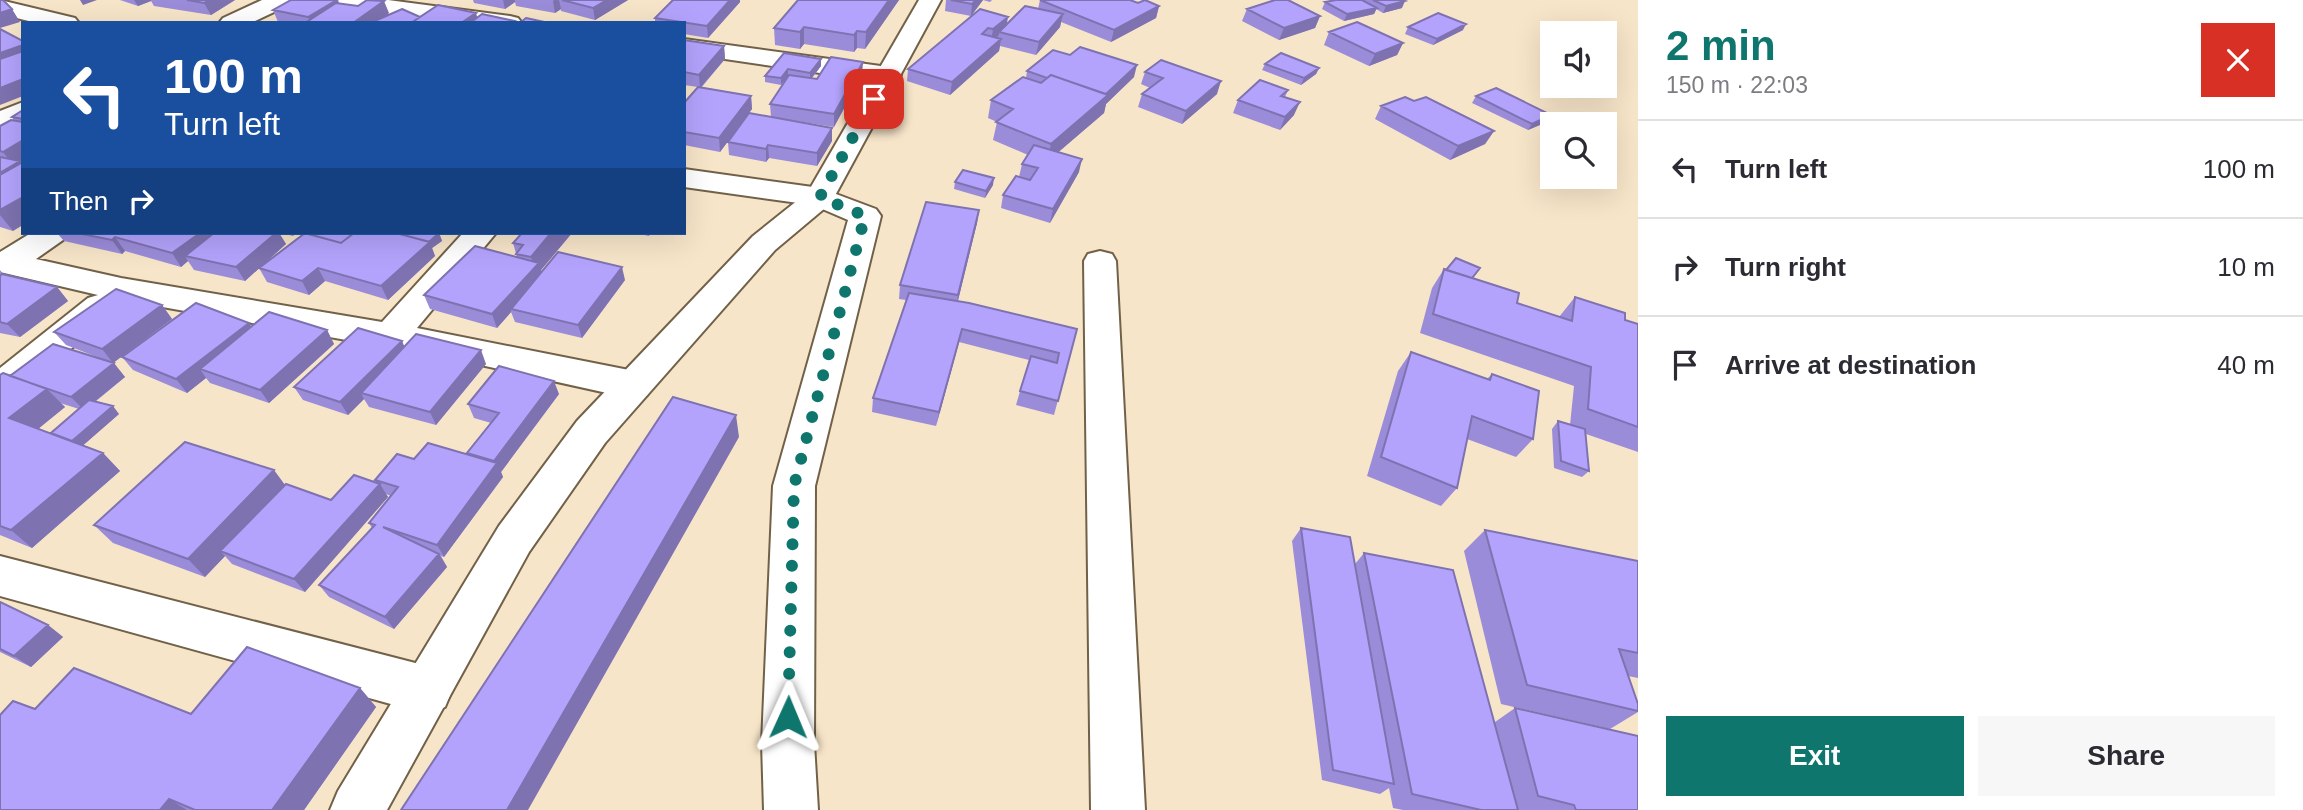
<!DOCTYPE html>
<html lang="en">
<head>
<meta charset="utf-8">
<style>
	body { margin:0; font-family:Arial,sans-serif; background:#f7f7f7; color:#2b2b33; height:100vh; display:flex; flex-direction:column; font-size:26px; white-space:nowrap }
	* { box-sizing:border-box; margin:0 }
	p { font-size:23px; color:#7c7c81 }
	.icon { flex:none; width:38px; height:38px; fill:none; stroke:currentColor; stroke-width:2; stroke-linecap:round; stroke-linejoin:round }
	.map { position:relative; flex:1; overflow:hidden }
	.details { display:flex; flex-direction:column; background:#fff; width:665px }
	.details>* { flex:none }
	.guide { position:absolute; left:21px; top:21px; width:665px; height:214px; border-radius:0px; box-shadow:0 7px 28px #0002; background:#1a4fa0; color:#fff; overflow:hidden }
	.controls { position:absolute; left:1540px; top:21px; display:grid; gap:14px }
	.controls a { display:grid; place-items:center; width:77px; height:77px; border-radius:0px; background:#fff; box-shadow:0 7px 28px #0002; font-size:35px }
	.pin { position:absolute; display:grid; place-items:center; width:60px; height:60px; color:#fff; margin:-30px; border-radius:14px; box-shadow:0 4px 10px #0006 }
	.me { position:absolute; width:77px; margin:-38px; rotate:1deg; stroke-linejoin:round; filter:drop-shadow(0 0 5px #0008) }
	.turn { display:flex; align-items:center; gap:24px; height:147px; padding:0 28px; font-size:32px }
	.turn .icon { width:91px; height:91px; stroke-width:2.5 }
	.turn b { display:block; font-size:49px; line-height:60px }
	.then { display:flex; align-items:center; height:66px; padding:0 28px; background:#0003; gap:14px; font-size:26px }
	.round { display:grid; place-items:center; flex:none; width:74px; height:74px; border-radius:0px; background:#f7f7f7 }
	.head { display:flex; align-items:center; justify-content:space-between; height:119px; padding:0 28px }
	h1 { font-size:42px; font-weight:700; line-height:52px; color:#0f766e }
	.primary-button { display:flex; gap:14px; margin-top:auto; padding:14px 28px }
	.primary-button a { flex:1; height:80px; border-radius:0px; background:#0f766e; color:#fff; font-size:28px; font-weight:700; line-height:80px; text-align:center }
	.primary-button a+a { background:#f7f7f7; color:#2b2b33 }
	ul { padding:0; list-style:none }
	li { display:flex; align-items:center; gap:21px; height:98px; padding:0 28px; border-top:2px solid #e1e1e2 }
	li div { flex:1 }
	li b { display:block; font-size:26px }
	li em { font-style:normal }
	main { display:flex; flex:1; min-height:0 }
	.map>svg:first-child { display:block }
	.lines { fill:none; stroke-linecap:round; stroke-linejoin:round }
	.minor-casing { stroke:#716148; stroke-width:4 }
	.tertiary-casing { stroke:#716148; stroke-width:4 }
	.minor { fill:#fff; fill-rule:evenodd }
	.tertiary { fill:#fff; fill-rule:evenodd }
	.wall { fill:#9b8cd9; fill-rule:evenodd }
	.shaded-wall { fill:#7e72b0 }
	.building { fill:#b4a3fc; stroke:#7e72b0; stroke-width:2 }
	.route { stroke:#0f766e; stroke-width:12; stroke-dasharray:0 21.6 }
</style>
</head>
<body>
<main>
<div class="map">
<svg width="1638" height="810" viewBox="0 0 1638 810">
	<rect width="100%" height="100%" fill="#f7e5c9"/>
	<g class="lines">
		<g class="minor-casing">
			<path id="minor" d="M0,0L75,18L79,23H37L0,14Z
				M262,0H292L289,5L251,23H219L223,18Z
				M325,0H388L510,16L518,18L522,23H455L336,7L328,5Z
				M684,39L888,67L897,70L901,75L897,80L888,83L684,53Z
				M23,102V120L0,129V111Z
				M684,169L820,188L876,209L881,216L815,486L814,743L818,810H764L762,743L773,486L848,220L813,205L684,187Z
				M31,233H68L63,240L36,259L121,278L382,322L463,233H496L417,328L634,371L647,375L653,385L647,395L634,399L458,360L112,298L117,306L112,314L13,398L0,402V368L88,298L98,295L0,272V252Z
				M1100,251L1112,254L1116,261L1145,810H1091L1084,261L1088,254Z
				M0,556L427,666L445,673L452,690L445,707L427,714L0,596Z"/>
		</g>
		<g class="tertiary-casing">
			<path id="tertiary" d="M919,0H941L831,203L775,250L605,443L529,552L387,810H330L338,791L499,526L577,421L753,236L808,192Z"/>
		</g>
		<use href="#minor" class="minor"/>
		<use href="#tertiary" class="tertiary"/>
	</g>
	<path class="wall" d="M120,0H235L211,15L154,6L151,1L138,6Z
		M473,0H628L595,20L561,11V9L555,13L516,6L515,2L505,9L474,3Z
		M673,0H740V2L708,38L684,34V23H655V18Z
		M798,0H899L865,49L857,48L854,52L804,44L800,49L775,45L774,28Z
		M946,0H992L990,2L983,0L971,16L945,11Z
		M1040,0L1138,3L1159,6L1156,18L1111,42L1061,22L1060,27L1036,55L1000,46L999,51L950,95L907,81L908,69L980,9L1006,25L1038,9Z
		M1336,0H1402V8L1383,13L1376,9L1374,14L1344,21L1322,9L1325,2Z
		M339,3L389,13L383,17L477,18L516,23L278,22L273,10Z
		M1247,9L1320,16L1315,28L1279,40L1242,21Z
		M1408,27L1463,30L1433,45L1405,34Z
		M1329,32L1403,43L1397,55L1369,66L1324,45Z
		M684,40L724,46L725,59L701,88L751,96L752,109L720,152L684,145V103L698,87L684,85Z
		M784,53L821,66L812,78L817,79L862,75L834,127L771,117L770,104L789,76L781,85L765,82V76Z
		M1265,64L1319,68L1316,74L1301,85L1262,70Z
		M1027,71L1134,77L1106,104L1104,113L1058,152L1079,172L1050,223L1001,208L1003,195L1019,177L1022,164L1028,155L993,140L997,122L988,118L991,100L1026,78Z
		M1145,72L1217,94L1182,124L1138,107L1142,94L1150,88L1141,84Z
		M1288,90L1285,97L1294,115L1280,130L1233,113L1238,100Z
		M1476,96L1547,122L1528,130L1472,103Z
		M1414,101L1494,131L1485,144L1450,160L1375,119L1381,106Z
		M23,110V160L20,161L13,231L0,227V126L14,121L12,117Z
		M832,141L817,166L769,158L766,162L729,155L728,142Z
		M955,182L993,185L985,198L954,189Z
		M979,210L977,223L958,301L1077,329L1054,415L1016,405L1029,360L959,342L936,426L872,412L873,398L906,300L899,299L900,285Z
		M57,233H279L286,244L245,281L194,270L188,261L181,267L125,251L122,254L64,241Z
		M281,233H297L293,236Z
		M439,233L442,241L432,248L435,256L388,300L325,281L309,295L267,282L259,268L308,234Z
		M522,233H572L541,270L542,272L625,280L582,338L515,322L511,312L497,328L430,309L424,295L517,257L513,243Z
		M635,233H651L649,236Z
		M1444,269L1472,278L1517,303L1559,317L1575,297L1625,320L1638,324V452L1586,434L1589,471L1582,477L1554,468L1552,429L1558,421L1570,425L1574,386L1420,333L1432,288Z
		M0,270L4,275L57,287L68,301L20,337L0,333Z
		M162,305L172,319L113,363L125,377L95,402L119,414L83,445L103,453L120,471L32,548L0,535V375L10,376L110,362L66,345L54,332ZM60,403L79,409L51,433L38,429L65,407Z
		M249,323L251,327L327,330L334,344L269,403L210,383L206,378L187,393L133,370L122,357Z
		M402,341L404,347L486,364L436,425L369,407L364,399L348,415L303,400L294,387Z
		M1411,352L1487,379L1492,374L1533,439L1516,457L1467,439L1457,488L1441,506L1367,476L1398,371Z
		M559,394L501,472L503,477L444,557L441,556L447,567L394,629L329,597L319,585L372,528L369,523L391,496L386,494L388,497L305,592L232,564L225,556L205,577L113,543L94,525L285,485L331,500L376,483L375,480L414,459L468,455L467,453L491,423L474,418L468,404Z
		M1301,528L1355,564L1364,553L1495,722L1515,708L1638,810H1403L1393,808L1389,788L1380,794L1322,780L1292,541Z
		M1485,530L1638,561V678L1628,676L1638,704V712L1610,729L1501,704L1464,551Z
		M0,602L48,625L63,637L31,667L0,652Z
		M360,688L376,707L304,810H0L35,709L191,714Z"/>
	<path class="shaded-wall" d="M80,0H97L83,5Z
		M134,0H151V1L138,6Z
		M209,0H235L211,15L204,3Z
		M338,0L342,12L311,23L308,17Z
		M503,0H515V2L505,9Z
		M554,0H559L561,9L555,13L553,1Z
		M607,0H628L595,20L593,8Z
		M730,0H740V2L708,38L707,26Z
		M889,0H899L865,49L866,32Z
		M976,0H983L971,16L972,4Z
		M384,1L389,13L375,23H353Z
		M1405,1L1402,8L1383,13L1386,6Z
		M1159,6L1156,18L1111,42L1114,30Z
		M1377,8L1374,14L1344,21L1347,14Z
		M12,9L20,22L0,28V13Z
		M476,13L479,23H461Z
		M1063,14L1060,27L1036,55L1039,42Z
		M1320,16L1315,28L1279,40L1284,28Z
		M1008,17L1006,29L999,32V35L991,42L993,29Z
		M1466,24L1463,30L1433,45L1437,39Z
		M804,27V44L800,49V32Z
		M857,31V48L854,52V35Z
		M1001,39L999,51L950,95L952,82Z
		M1403,43L1397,55L1369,66L1375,54Z
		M23,45V61L0,69V53Z
		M724,46L725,59L700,88L699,75Z
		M821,59V66L810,80V73Z
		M863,62L862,75L834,127V114Z
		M1137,65L1134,77L1106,104L1104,113L1047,162L1051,144Z
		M1319,68L1316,74L1301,85L1304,78Z
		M788,69V76L781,85V78Z
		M23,79V96L0,105V88Z
		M1221,81L1217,94L1182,124L1186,111Z
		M751,96L752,109L720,152L719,138Z
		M1300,102L1294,115L1280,130L1285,117Z
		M1551,115L1547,122L1528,130L1532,124Z
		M832,128V141L817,166V153Z
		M1494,131L1485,144L1450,160L1458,146Z
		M23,140V160L20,161L23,165L0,194V173L13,165L3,152Z
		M768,145L769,158L766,162V149Z
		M1082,159L1079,172L1050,223L1053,209Z
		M994,178L993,185L985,198L986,191Z
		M23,197V225L13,231L0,215V210Z
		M979,210L977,223L956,308L958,295Z
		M200,233H227L185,256L188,261L181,267L172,253Z
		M276,233H279L286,244L245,281L236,267Z
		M439,233L442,241L432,248L435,256L388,300L381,286L425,245Z
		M551,233H572L541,270L543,276L511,309V312L497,328L492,314L534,268L531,257Z
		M115,237L125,251L122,254L112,240Z
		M622,267L625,280L582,338L578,325Z
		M318,268L325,281L309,295L302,281Z
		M57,287L68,301L20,337L7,324Z
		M162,305L172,319L113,363L102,349Z
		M249,323L258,337L200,369L206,378L187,393L176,379Z
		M962,329L959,342L936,426L939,412Z
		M327,330L334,344L269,403L260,390Z
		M402,341L408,355L361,393L364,399L348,415L340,402Z
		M481,350L486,364L436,425L430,412Z
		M114,363L125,377L84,410L71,397Z
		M554,381L559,394L501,472L503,477L444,557L437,545L496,465L494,461Z
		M47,389L65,407L28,437L9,418Z
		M113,406L119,414L79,449L72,442Z
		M736,415L739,437L528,810H507Z
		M103,453L120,471L32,548L11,530Z
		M274,470L288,489L220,551L225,556L205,577L188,559Z
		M380,484L388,497L305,592L294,579Z
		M439,554L447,567L394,629L385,617Z
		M48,625L63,637L31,667L14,656Z
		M360,688L376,707L304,810H272Z
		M169,799L187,810H160Z"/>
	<path class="building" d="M0,0H3L12,9L0,13Z
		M187,0H209L204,3Z
		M291,0H337L308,17L273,10Z
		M367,0L384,1L353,23H305L336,3L358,6Z
		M562,0H607L593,8Z
		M673,0H730L707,26L655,18Z
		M798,0H889L866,32L857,31L854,35L804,27L800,32L774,28Z
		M951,0H976L972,4Z
		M1040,0H1130L1138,3L1145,0L1159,6L1114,30Z
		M1275,0H1288L1320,16L1284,28L1247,9Z
		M1336,0H1362L1377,8L1347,14L1325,2Z
		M1373,0H1402L1405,1L1386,6Z
		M438,5L476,13L461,23H411Z
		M1025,6L1063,14L1039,42L999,32Z
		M402,9L420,17L411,23H370Z
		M980,9L1008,17L993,29L988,28L982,34L1001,39L952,82L908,69Z
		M1438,13L1466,24L1437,39L1408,27Z
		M482,14L515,21L513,23H470Z
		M526,18L549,23H520Z
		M1357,22L1403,43L1375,54L1329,32Z
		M0,29L23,41V45L0,53Z
		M684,40L724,46L699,75L684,72Z
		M1080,47L1137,65L1106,94L1051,75L1047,78L1027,71L1053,50L1070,55Z
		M23,51V79L0,88V59Z
		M784,53L821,59L810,73L788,69L781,78L765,76Z
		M1281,53L1319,68L1304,78L1265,64Z
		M831,57L863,62L834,114L770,104L789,75L817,79Z
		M1161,60L1221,81L1186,111L1142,94L1163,78L1145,72Z
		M1051,75L1108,95L1051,144L996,122L1013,109L991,100L1023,77L1041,83Z
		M1260,80L1288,90L1281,96L1300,102L1285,117L1238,100Z
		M698,87L751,96L719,138L684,132V103Z
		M1496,88L1551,115L1532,124L1476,96Z
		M1405,97L1414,101L1426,97L1494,131L1458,146L1381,106Z
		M23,110V119L12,117Z
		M749,113L832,128L817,153L768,145L766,149L728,142Z
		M11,120L23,122V140L3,152L0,151V126Z
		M1034,145L1082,159L1053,209L1003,195L1016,176L1030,180L1038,168L1022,164Z
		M0,157L20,161L0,173Z
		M23,162V197L0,210V175Z
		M963,170L994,178L986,191L955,182Z
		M926,202L979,210L958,295L900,285Z
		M77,233H200L172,253L115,237L112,240Z
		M214,233H276L236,267L185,256Z
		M305,233L341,243L354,233H396L430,242L381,286L318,268L302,281L259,268Z
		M310,233H354L341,243L308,234Z
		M396,233H439L429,242Z
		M522,233H551L531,257L516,254L523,245L513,243Z
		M475,246L539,263L492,314L424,295Z
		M558,252L622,267L578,325L511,309Z
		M1456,258L1480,268L1472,278L1446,270Z
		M1444,269L1519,293L1517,303L1572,321L1575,297L1625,313V320L1638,324V427L1588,409L1591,367L1433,314Z
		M2,274L57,287L7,324L0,322V276Z
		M116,289L162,305L102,349L54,332Z
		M909,293L969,303L1077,329L1058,401L1020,391L1031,356L1057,363L1059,353L962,329L939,412L873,398Z
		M196,303L249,323L176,379L122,357Z
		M269,312L327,330L260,390L200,369Z
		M358,328L402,341L340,402L294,387Z
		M416,334L481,350L430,412L361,393Z
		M53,344L114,363L71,397L10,376Z
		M1411,352L1490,380L1492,374L1539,391L1533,439L1472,416L1457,488L1381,457Z
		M499,366L554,381L494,461L467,453L499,413L468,404Z
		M3,373L47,389L9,418L103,453L11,530L0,526V375Z
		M673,397L736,415L507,810H401Z
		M89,400L113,406L72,441L51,433Z
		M1558,421L1585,429L1589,471L1561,461Z
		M185,442L274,470L188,559L94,525Z
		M428,443L497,463L437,545L383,527L439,554L385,617L319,585L375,525L369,523L398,487L375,480L397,454L414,459Z
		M354,475L380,484L294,579L220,551L286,484L331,500Z
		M1301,528L1350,537L1394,784L1333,770Z
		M1485,530L1638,561V653L1619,649L1638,704V711L1527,685Z
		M1364,553L1453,570L1518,810H1481L1412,794Z
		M0,602L48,625L14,656L0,649Z
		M247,647L360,688L272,810H195L169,799L160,810H0V715L13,701L35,709L74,668L191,714Z
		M1515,708L1638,736V810H1576L1574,805L1538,796Z"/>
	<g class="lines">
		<path class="route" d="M788,717L794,486L865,216L820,197L874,99"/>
	</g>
</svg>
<div class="controls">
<a><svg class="icon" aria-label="sound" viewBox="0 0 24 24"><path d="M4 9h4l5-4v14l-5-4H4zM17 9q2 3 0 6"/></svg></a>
<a><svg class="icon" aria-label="search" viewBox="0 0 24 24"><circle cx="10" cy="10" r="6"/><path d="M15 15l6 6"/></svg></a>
</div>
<div class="pin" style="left:874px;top:99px;background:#d93025"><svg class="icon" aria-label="arrive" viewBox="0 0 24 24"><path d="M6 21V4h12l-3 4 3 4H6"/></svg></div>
<svg class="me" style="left:788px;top:717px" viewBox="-20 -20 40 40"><path d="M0-17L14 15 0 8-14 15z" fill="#0f766e" stroke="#fff" stroke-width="4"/></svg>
<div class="guide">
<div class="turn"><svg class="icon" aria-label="left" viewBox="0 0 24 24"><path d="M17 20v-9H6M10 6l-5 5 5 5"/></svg><div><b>100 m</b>Turn left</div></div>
<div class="then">Then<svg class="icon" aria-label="right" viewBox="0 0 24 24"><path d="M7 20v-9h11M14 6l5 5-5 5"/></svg></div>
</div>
</div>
<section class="details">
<div class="head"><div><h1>2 min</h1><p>150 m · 22:03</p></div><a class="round" style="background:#d93025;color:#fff"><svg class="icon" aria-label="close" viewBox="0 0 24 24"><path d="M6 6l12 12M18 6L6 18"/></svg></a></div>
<ul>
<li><svg class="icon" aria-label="left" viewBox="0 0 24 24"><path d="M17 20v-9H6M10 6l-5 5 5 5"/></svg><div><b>Turn left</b></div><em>100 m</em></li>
<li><svg class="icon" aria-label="right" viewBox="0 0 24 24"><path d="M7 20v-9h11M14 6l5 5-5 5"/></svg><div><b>Turn right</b></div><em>10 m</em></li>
<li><svg class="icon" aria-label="arrive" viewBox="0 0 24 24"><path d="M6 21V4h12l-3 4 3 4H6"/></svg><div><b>Arrive at destination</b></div><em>40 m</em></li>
</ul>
<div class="primary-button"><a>Exit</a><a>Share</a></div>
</section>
</main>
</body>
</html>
